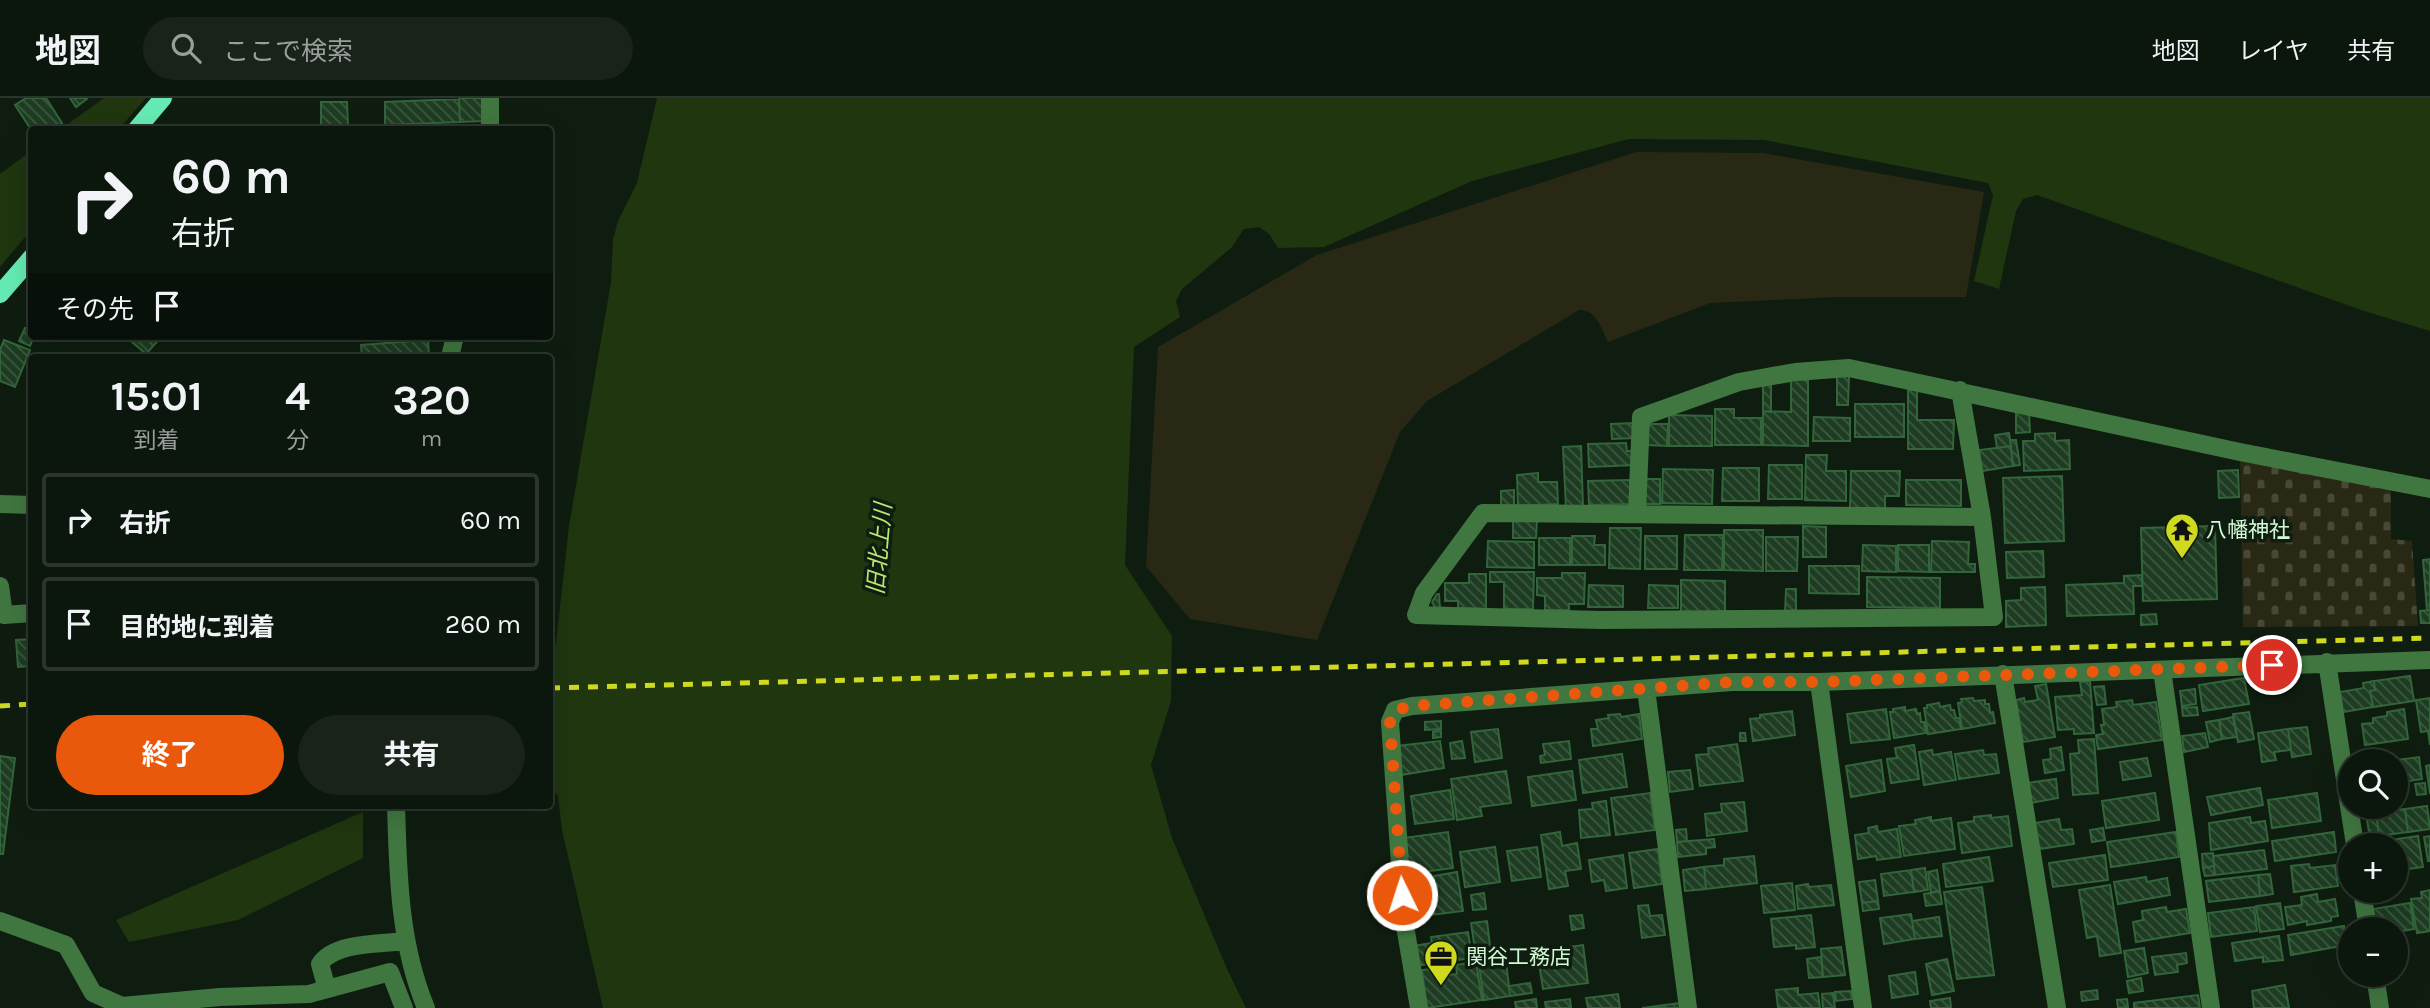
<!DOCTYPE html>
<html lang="ja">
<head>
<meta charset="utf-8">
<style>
	body { margin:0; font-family:Karla,"Noto Sans JP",sans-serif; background:#19231a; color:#f1f3f6; height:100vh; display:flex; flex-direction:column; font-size:26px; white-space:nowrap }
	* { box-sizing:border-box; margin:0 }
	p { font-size:23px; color:#9a9f9d }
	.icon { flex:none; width:38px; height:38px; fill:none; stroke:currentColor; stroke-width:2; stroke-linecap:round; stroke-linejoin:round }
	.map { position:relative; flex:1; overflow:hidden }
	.side { position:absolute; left:28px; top:256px; width:525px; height:455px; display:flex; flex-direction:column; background:#0b160c; border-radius:7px; box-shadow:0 7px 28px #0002,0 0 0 2px #2b352d }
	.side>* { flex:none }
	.guide { position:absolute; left:28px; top:28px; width:525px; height:214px; border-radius:7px; box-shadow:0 7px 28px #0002,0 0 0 2px #2b352d; background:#0b160c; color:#f1f3f6; overflow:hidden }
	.controls { position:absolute; left:2338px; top:651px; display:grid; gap:14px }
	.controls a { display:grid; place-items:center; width:70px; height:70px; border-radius:50%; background:#0b160c; box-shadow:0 7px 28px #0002,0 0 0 2px #2b352d; font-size:35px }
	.pin { position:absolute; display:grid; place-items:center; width:60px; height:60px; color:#fff; margin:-30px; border:4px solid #fff; border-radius:50%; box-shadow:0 2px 7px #0007 }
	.me { position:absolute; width:77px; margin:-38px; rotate:356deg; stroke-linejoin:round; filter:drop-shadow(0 0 5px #0008) }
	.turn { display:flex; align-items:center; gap:24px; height:147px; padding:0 28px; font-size:32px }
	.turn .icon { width:91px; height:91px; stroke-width:2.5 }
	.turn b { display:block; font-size:49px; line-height:60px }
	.then { display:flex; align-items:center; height:66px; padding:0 28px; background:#0003; gap:14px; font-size:26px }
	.eta { display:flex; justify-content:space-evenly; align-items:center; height:119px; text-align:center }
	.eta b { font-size:42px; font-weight:700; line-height:49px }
	.primary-button { display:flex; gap:14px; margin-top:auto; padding:14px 28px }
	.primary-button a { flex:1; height:80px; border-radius:42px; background:#ea580c; color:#fff; font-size:28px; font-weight:700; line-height:80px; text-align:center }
	.primary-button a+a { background:#19231a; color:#f1f3f6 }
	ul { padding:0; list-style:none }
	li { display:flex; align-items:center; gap:21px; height:94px; margin:0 14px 10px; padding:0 14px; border:4px solid #2b352d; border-radius:7px }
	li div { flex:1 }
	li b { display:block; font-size:26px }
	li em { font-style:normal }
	header { display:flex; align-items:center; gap:42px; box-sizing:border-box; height:98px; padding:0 35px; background:#0b160c; border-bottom:2px solid #2b352d }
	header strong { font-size:33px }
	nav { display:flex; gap:38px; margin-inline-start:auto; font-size:24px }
	.search { width:490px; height:63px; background:#19231a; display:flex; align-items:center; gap:18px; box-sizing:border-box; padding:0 24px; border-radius:38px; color:#9a9f9d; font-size:26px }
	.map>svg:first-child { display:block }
	.green { fill:#292815 }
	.cemetery { fill:url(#cemetery-stones) }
	.water { fill:#1f360f }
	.building { fill:url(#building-back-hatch); stroke:#32653a; stroke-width:2 }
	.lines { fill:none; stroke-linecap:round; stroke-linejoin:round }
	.minor { stroke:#407640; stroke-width:18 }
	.major { stroke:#66eab3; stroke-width:18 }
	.rail { stroke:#cfd91d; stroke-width:5; stroke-dasharray:10 9; stroke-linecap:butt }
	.route { stroke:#ea580c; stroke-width:12; stroke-dasharray:0 21.6 }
	.labels { text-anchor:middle; stroke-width:7; stroke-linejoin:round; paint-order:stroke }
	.poi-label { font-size:21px; fill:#d1f9d4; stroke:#0f1d10; text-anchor:start }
	.water-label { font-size:23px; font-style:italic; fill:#b7eb6d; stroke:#0f1d10 }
</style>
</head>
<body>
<header>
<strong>地図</strong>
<div class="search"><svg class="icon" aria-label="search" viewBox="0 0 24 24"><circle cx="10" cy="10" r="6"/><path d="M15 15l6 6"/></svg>ここで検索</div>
<nav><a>地図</a><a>レイヤ</a><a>共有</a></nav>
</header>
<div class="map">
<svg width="2430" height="910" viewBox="0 0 2430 910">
	<defs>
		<pattern id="cemetery-stones" width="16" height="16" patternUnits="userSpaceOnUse" patternTransform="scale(1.75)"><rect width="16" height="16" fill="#292815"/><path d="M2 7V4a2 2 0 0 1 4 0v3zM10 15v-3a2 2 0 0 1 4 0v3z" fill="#474836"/></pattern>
		<pattern id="building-back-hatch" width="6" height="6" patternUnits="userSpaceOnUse" patternTransform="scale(1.75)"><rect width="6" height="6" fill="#1d3c22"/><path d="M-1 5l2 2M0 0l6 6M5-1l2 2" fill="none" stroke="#3d5941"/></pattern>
	</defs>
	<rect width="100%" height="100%" fill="#0f1d10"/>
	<path class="green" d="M1636,54L1763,55L1984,94L1966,199H1837L1710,205L1608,244C1601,230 1597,212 1579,212L1427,303L1400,334L1317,542L1190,521L1146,468L1158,249L1317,157Z"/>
	<path class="cemetery" d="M2240,354L2391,390V441L2412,443L2418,528L2243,529Z"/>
	<path class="water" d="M104,0H146L119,31H61Z
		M657,0H2430V233L2364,213L2037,97L2023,101L2016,113L1999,191L1974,183L1993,97L1988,85L1764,42L1629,41L1472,83L1324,149L1278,150L1269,136L1259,129L1244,131L1231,150L1182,191L1176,203L1180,219L1134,249L1125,467L1172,538L1171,603L1151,667L1172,740L1227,871L1246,910H603L562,732L558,698L550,689V562L556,544L569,428L611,184L613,142L618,123L637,85Z
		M31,53V132L0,169V76Z
		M363,714V760L238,822L129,844L116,822Z"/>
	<path class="building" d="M26,0H46L62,25L52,32H32V33L15,7Z
		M70,0H86L87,1L76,9Z
		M459,0H482L483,23L460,24Z
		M459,1L460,24L385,27V4Z
		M321,4H347L348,27L321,28Z
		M25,230L32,232V238H34L30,248L19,243Z
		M125,238H162L146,256Z
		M4,242L30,252L15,289L0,283V252Z
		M4,242L30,252L15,289L0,283V252Z
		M428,242L429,259H362L361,247Z
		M1837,277L1849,278L1848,307H1837Z
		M1791,281L1808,282V348L1763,347V313L1791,314Z
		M1763,284H1771V314L1763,313Z
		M1908,292H1917V322H1954L1953,351H1908Z
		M1855,306H1904V339H1855Z
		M1715,311H1734V320H1761V347H1715Z
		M2016,313H2029L2030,334L2016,335Z
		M1669,317L1712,318V348H1669Z
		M1814,319L1850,320V343H1813Z
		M1635,325L1636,340L1612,341L1611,326Z
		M1647,326H1668L1667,348L1647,347Z
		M2009,335L2011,348L1997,350L1995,337Z
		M2055,335V343L2069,342L2070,371L2024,373L2023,343H2035V336Z
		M2010,342H2016L2020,367L2013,368Z
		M1626,345L1627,353H1634L1635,367L1589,369L1588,346Z
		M1581,348L1583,409L1566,410L1563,349Z
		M2011,348L2013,368L1982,373L1979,352Z
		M1806,357H1827L1826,373H1846V403L1805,402Z
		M1769,367H1802V401H1768Z
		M1723,370H1759V403H1722Z
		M1663,371L1713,372L1712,406L1662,405Z
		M2238,372L2239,399L2219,400L2218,373Z
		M1851,373H1900L1899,398H1885V411L1850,410Z
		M1538,375V384H1557L1558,406L1518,408L1517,377Z
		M2062,378L2064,443L2005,445L2003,380Z
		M1644,381H1660V406H1643Z
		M1630,382V406L1589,407L1588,383Z
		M1906,382H1961V408L1906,407Z
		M1514,392V408H1501V393Z
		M1513,422H1537L1536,440H1513Z
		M1803,428L1826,429V459H1803Z
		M2215,428L2217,501L2143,503L2141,430Z
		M1610,430H1641L1640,471L1609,470Z
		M1724,432H1763V473L1724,472Z
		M1685,437H1723L1722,472H1684Z
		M1572,438H1595L1594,447H1605V467H1572Z
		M1645,438H1677V471H1645Z
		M1766,439H1798L1797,473H1766Z
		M1539,440H1570V467H1539Z
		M1488,443L1534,444V470L1487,469Z
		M1932,443L1969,444L1968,466H1975V474H1931Z
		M1863,447L1896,448V474L1862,473Z
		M1898,447H1929V474L1898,473Z
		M2043,453L2044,479L2007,480L2006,454Z
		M2430,461V512H2427L2423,462Z
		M1809,468H1859V496L1809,495Z
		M1490,474H1534L1533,511H1504V484H1490Z
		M1562,475H1585L1584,506H1569V512H1545V498L1537,497V480H1562Z
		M1469,476H1486V511L1458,510V503H1445V485H1469Z
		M2142,477V488H2133L2134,516L2067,518L2066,487L2124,485V478Z
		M1867,479L1940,480V510L1867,509Z
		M1681,482L1725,483V515L1681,514Z
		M1589,487L1623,488V509H1588Z
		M1649,487L1678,488V510H1648Z
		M2045,489L2046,527L2006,529V503L2021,502V490Z
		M1786,491H1796V515H1785Z
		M1437,496H1439L1440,511H1436L1432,504Z
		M2430,512V525H2421L2420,513Z
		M2156,516L2157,526L2141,527V517Z
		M32,541V568L18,569L16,542Z
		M2410,578L2414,603L2373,609L2370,593L2375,592L2374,583Z
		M2244,580L2249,606L2203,613L2199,587Z
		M2090,583L2094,635L2074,636V631L2058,632L2055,599L2082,597L2080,584Z
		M2374,583L2375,592L2370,593L2373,609L2343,614L2340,594L2364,590L2363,585Z
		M2046,586L2055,639L2023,644L2016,602L2024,600L2025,604L2038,602L2035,588Z
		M2104,588L2106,606L2097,607L2094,589Z
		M2195,591L2196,606L2182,608L2180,593Z
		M1973,600L1974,603L1985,602V606H1989L1990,615L1993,614L1995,625L1962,631L1958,605L1962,604L1961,601Z
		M2430,600V647L2428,633L2421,634L2416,602Z
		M2132,602L2133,607L2156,604L2162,642L2098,651L2096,637L2103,636L2101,627H2104L2102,611L2117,609L2116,604Z
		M1939,605L1940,609L1950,607L1951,612H1954L1956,620H1959L1961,631L1928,636L1924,610H1927V607Z
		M1905,609V613L1916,611L1917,616L1920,615L1921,624H1924L1926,635L1894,640L1890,614H1893V611Z
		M2197,609L2198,617L2183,618L2182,610Z
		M1886,611L1890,641L1851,645L1847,616Z
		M2404,611L2408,641L2365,647L2362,626L2373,625V620L2387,618V614Z
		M1792,613L1795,637L1753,643L1750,621L1760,620V617Z
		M2249,614L2254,641L2238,644L2233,616Z
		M1620,616L1621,619L1639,616L1642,641L1593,648L1591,631H1598L1596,622L1609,620L1608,617Z
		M2233,619L2237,639L2222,641L2219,622Z
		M2219,622L2222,641L2210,644L2206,624Z
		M1441,623V631L1425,632V624Z
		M2307,629L2311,656L2292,659L2288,631Z
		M1498,631L1502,660L1475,664L1471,634Z
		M2288,631L2291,652L2274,654L2276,662L2262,664L2258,635Z
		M1441,633V639L1433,640V634Z
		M1740,635H1745L1746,643H1740Z
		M2205,635L2208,649L2184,654L2182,638Z
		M2094,641L2098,695L2073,697L2070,656L2079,655L2078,642Z
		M1440,643L1444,670L1401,677L1397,648Z
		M1462,643L1465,660L1452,661L1450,645Z
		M1569,643L1571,661L1541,665L1540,658L1545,657L1543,646Z
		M1737,646L1743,683L1700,688L1696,657L1709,656L1708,650Z
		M1914,647L1919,681L1891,685L1887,661L1897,660L1895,650Z
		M2061,649L2064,672L2045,675L2043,662L2051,661L2050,651Z
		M1932,652L1933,657L1951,654L1956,682L1924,687L1919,654Z
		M1983,652L1984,657L1996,656L1999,675L1959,681L1955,656Z
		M1622,656L1627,689L1583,695L1579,662Z
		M0,658L15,660L3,756H0Z
		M2419,659L2422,681L2396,685V663H2389Z
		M2147,660L2151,678L2123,682L2120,664Z
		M1881,662L1885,693L1851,699L1846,668Z
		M2430,667V696L2426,668Z
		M1690,672L1693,691L1670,694L1668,674Z
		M1506,673L1511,705L1480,709L1482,718L1457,722L1451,681Z
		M1572,673L1576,702L1532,708L1528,679Z
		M2056,681L2058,700L2031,705L2027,685Z
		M2425,685L2426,696L2417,697L2415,686Z
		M2260,690L2263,707L2211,717L2207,699Z
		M1450,692L1454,721L1415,726L1411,698Z
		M1650,695L1655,732L1616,737L1611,700Z
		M2155,695L2159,722L2106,730L2102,703Z
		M2317,695L2321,723L2272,730L2268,702Z
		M1606,703L1610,737L1581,740L1579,712L1593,711L1592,705Z
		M1744,704L1747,733L1707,738L1705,716L1722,714L1721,706Z
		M2427,708L2430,731L2408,734L2405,711Z
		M2405,711L2408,734L2379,738L2376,715Z
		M1991,717V720L2008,718L2012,748L1962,755L1958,725L1974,723V719Z
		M1931,719V723L1951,720L1955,751L1904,758L1899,728L1916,726L1915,722Z
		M2250,719L2251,725L2265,723L2268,743L2211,752L2209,725Z
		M2059,721L2061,732L2072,731L2074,746L2039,751L2035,725Z
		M2377,721L2379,738L2370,740L2367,722Z
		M1877,728L1878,734L1897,731L1901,759L1877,762L1876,758L1858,761L1855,737L1869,735L1868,730Z
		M2103,730L2105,742L2092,744L2090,732Z
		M1686,731L1687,743L1677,744L1676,732Z
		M1448,734L1453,770L1409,776L1403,740Z
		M1560,734L1562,748L1577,745L1581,771L1565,773L1568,788L1549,791L1541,737Z
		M2176,734L2179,759L2111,769L2107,744Z
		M2334,734L2336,754L2275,763L2272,743Z
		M2418,738L2423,769L2401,772L2399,756L2396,757V747H2392L2391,742Z
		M2430,738V763H2428L2424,739Z
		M1714,741L1715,749L1706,750V756L1678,759L1677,744Z
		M1495,749L1500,784L1465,789L1460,754Z
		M1537,749L1541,779L1512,783L1507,753Z
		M1658,751L1662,786L1634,790L1629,755Z
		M2264,752L2267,771L2215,777L2213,758Z
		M2213,755L2214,768L2203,770L2202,756Z
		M1623,757L1627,790L1606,793L1604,782L1592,784L1589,762Z
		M2105,757L2108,782L2053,789L2049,765Z
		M1754,758L1757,785L1706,791L1704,769L1724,767V761Z
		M1989,759L1993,783L1946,789L1943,766Z
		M2309,766L2310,770L2335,767L2338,788L2294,794L2291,768Z
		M2214,768L2215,777L2205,778L2203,770Z
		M1704,769L1706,791L1685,793L1683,772Z
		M1925,770L1928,792L1914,794L1911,772Z
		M1911,772L1914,794L1884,798L1881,776Z
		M1937,772L1940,793L1931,795L1928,774Z
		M1457,774L1463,813L1415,819L1411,794L1436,791L1434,778Z
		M2270,776L2273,796L2260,798L2258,777Z
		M2258,777L2260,798L2209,804L2206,783Z
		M2146,779L2147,784L2167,780L2170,797L2118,806L2114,784Z
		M1875,782L1878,803L1862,805L1859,784Z
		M1792,785L1795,812L1764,815L1761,788Z
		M1808,786L1809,789L1831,787L1834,807L1798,811L1796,788Z
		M2110,787L2121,855L2100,858L2097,838L2087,840L2079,792Z
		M1982,789L1994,877L1957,881L1944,794Z
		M2430,792V833L2417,835L2411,801L2422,800L2421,794Z
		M1940,793L1942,806L1926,808L1924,796Z
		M1484,795L1486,811L1473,812L1471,797Z
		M2317,796L2318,804L2335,801L2338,818L2331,819V823L2307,827V823L2288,827L2285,809L2302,807L2301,799Z
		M1878,803L1879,811L1863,813L1862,805Z
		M2280,805L2284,831L2260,834L2256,808Z
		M2410,805L2414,831L2396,834V831H2376L2373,811Z
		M1648,807L1650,818L1662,817L1665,837L1642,840L1638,808Z
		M2166,809L2167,814L2186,811L2190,835L2136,844L2133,824L2143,822L2142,813Z
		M2254,809L2257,833L2211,839L2208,815Z
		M1911,816L1915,841L1884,846L1880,820Z
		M1582,817L1584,830L1572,832L1570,818Z
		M1811,817L1815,849L1796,851V847L1774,849L1771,821Z
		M1939,819L1942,838L1915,841L1912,823Z
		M1487,823L1491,856L1476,858L1471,825Z
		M2344,828L2347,847L2291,857L2288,837Z
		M1468,834L1472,860L1435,865L1431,839Z
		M2279,838L2283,862L2263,864V859L2235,863L2232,845Z
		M1432,845L1435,865L1415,868L1413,848Z
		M1583,847L1588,885L1543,891L1537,853Z
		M1841,849L1845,877L1823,879L1821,851Z
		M2144,850L2148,875L2128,879L2124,853Z
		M2186,855L2187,865L2177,867L2178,874L2155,877L2152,859Z
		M1496,858L1497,864L1506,863L1510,898L1484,902L1478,860Z
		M1821,859L1823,879L1809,880L1807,861Z
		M1947,861L1954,893L1932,897L1926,866Z
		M1476,864L1482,902L1427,910L1422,872L1447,869L1449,877L1457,876L1456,867Z
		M1915,874L1918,896L1892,900L1889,878Z
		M2141,880L2143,893L2129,895L2127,883Z
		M1530,885L1532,895L1510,898L1509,888Z
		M2285,887L2289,910H2254L2252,893Z
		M1798,890V897L1818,895L1820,910H1778L1776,892Z
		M2097,892L2098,901L2082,903L2081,894Z
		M1851,893L1852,901L1836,903L1835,894Z
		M1833,895L1835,910H1823L1822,896Z
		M1618,896L1620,910H1588L1586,900Z
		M2198,897L2200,910H2134V905Z
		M1950,900L1951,910H1931L1930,903Z
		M1536,901L1537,910H1516L1515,904Z
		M1570,901L1571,910H1546L1545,904Z
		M2127,901L2128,909L2118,910L2117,902Z
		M1681,905V910H1642Z"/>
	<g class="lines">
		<path class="minor" d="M490,0V32
			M450,259L455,238
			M1960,292L1982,419L1994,519L1600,522L1416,517L1424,495L1483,415L1982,419
			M0,406L32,407
			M1637,416L1641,319L1739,284L1795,274L1849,270L2240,354L2430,391
			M0,488L4,517L32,515
			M2327,564L2355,747
			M2162,572L2211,910
			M2003,576L2057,910
			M1819,584L1863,910
			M1646,591L1688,910
			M396,707C398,776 399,845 426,910
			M2362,793L2368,831
			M0,823L66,847L93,895L122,908L220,899L309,896L390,874L404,910
			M2375,877L2380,910
			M327,891L320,866C334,844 381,846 406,843
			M1419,910L1404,822L1390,624L1395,612L1412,608L1732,584H1819L2430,562"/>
		<path class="major" d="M136,32L163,0
			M0,196L32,159"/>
		<path class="rail" d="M550,590L2430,540
			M0,608L32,606"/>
	</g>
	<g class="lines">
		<path class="route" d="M1402,797L1390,624L1395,612L1412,608L1732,584H1819L2272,567"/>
	</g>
	<defs>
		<g id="temple-pin" transform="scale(1.75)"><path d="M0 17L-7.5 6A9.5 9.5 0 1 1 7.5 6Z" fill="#cfd91d" stroke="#0f1d10"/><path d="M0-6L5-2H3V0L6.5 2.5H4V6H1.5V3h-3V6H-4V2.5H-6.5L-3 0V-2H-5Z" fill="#111"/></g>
		<g id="office-pin" transform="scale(1.75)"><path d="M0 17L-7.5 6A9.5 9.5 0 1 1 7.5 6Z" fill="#cfd91d" stroke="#0f1d10"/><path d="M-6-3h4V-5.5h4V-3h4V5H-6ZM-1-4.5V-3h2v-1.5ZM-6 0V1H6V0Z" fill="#111"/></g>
	</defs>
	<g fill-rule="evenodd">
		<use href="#temple-pin" x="2182" y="432"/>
		<use href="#office-pin" x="1441" y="859"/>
	</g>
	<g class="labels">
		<g class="poi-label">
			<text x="2206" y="439">八幡神社</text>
			<text x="1466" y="866">関谷工務店</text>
		</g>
		<g class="water-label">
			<text transform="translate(879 451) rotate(-85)" y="8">旧北上川</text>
		</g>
	</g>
</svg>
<div class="controls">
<a><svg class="icon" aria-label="search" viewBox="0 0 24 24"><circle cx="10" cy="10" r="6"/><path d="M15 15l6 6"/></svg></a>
<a>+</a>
<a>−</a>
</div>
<div class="pin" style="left:2272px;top:567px;background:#d93025"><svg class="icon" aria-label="arrive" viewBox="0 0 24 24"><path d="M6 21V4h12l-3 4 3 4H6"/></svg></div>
<svg class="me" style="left:1402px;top:797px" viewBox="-20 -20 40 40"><circle r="17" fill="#ea580c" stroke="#fff" stroke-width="3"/><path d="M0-11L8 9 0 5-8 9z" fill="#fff"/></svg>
<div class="guide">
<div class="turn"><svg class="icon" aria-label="right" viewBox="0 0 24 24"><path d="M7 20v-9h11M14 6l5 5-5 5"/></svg><div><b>60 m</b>右折</div></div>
<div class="then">その先<svg class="icon" aria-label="arrive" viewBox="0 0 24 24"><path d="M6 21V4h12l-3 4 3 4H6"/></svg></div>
</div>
<section class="side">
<div class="eta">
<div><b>15:01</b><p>到着</p></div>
<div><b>4</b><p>分</p></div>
<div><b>320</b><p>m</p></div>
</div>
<ul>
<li><svg class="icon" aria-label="right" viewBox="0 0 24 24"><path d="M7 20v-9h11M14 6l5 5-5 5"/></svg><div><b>右折</b></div><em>60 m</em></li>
<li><svg class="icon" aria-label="arrive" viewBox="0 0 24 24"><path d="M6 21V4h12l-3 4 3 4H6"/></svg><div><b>目的地に到着</b></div><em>260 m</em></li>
</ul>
<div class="primary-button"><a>終了</a><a>共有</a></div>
</section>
</div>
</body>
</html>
